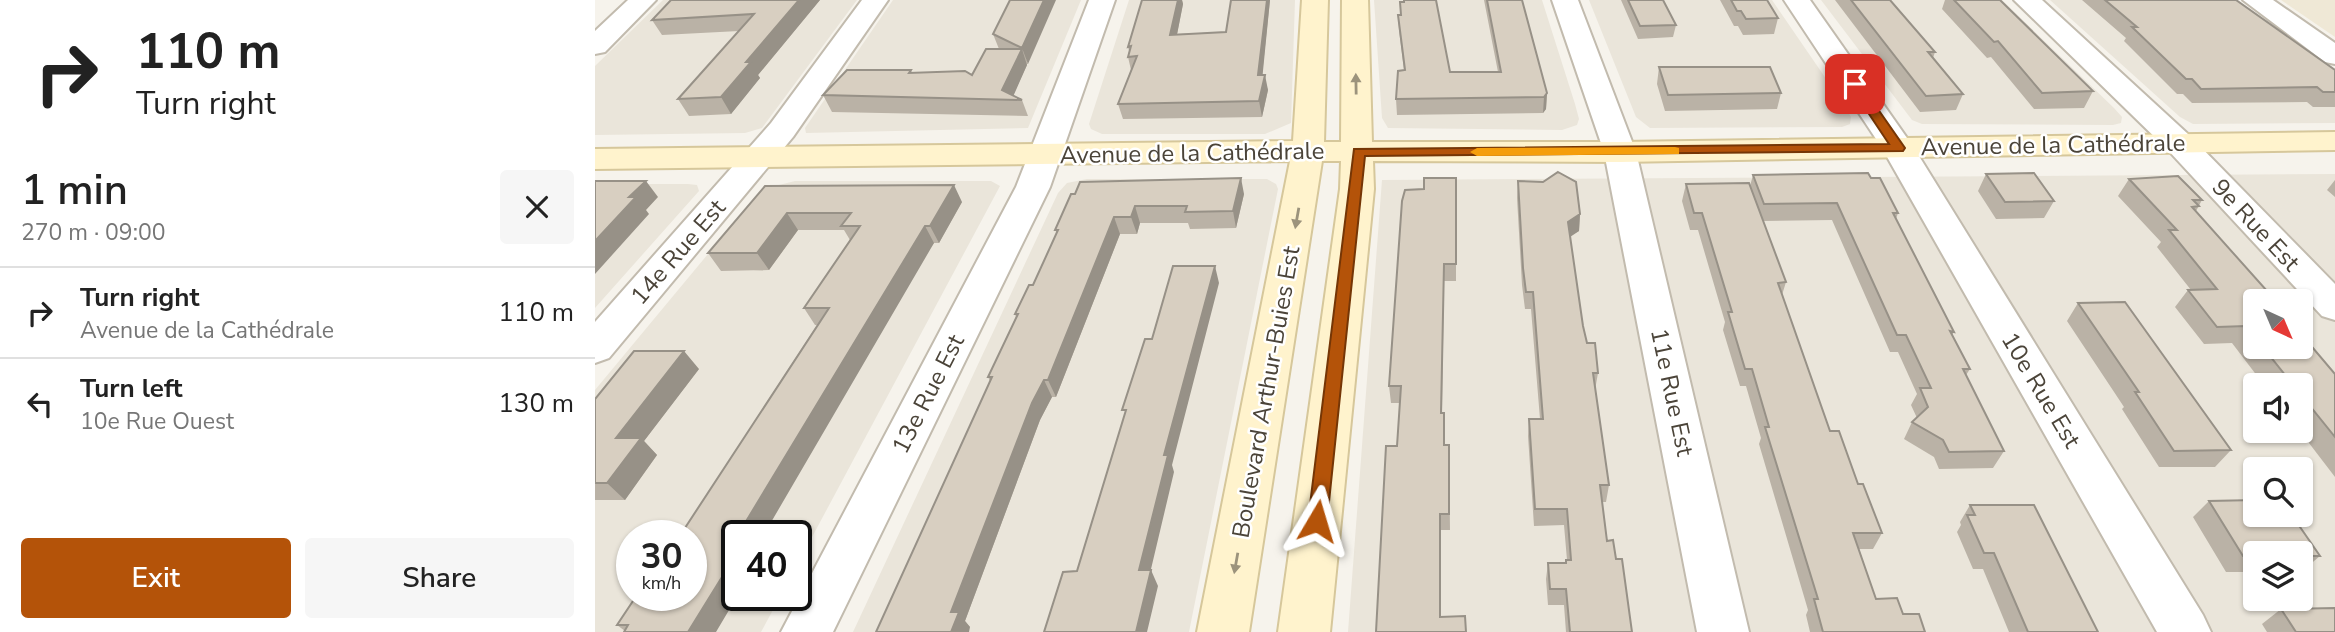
<!DOCTYPE html>
<html lang="en">
<head>
<meta charset="utf-8">
<style>
	body { margin:0; font-family:"Nunito Sans",sans-serif; background:#f6f6f6; color:#222; height:100vh; display:flex; flex-direction:column; font-size:26px; white-space:nowrap }
	* { box-sizing:border-box; margin:0 }
	p { font-size:23px; color:#767676 }
	.icon { flex:none; width:38px; height:38px; fill:none; stroke:currentColor; stroke-width:2; stroke-linecap:round; stroke-linejoin:round }
	.map { position:relative; flex:1; overflow:hidden }
	.side { display:flex; flex-direction:column; background:#fff; width:595px }
	.side>* { flex:none }
	.top-card { background:#fff; color:#222; overflow:hidden }
	.needle { width:46px; rotate:136deg }
	.buttons { position:absolute; left:1648px; top:289px; display:grid; gap:14px }
	.buttons a { display:grid; place-items:center; width:70px; height:70px; border-radius:7px; background:#fff; box-shadow:0 2px 5px #0004; font-size:35px }
	.speed { position:absolute; left:21px; top:520px; display:flex; gap:14px; font-size:35px; font-weight:700; text-align:center }
	.speed>* { display:grid; place-content:center; width:91px; height:91px; border-radius:50%; background:#fff; box-shadow:0 2px 5px #0004; line-height:1 }
	.speed small { font-size:18px; font-weight:400 }
	.speed .limit { border:4px solid #111; border-radius:10px; background:#fff; color:#111 }
	.pin { position:absolute; display:grid; place-items:center; width:60px; height:60px; color:#fff; margin:-30px; border-radius:14px; box-shadow:0 4px 10px #0006 }
	.me { position:absolute; width:77px; margin:-38px; rotate:7deg; stroke-linejoin:round; filter:drop-shadow(0 0 5px #0008) }
	.turn { display:flex; align-items:center; gap:24px; height:147px; padding:0 21px; font-size:32px }
	.turn .icon { width:91px; height:91px; stroke-width:2.5 }
	.turn b { display:block; font-size:49px; line-height:60px }
	.round { display:grid; place-items:center; flex:none; width:74px; height:74px; border-radius:7px; background:#f6f6f6 }
	.overview { display:flex; align-items:center; justify-content:space-between; height:119px; padding:0 21px }
	h1 { font-size:42px; font-weight:600; line-height:52px }
	.button { display:flex; gap:14px; margin-top:auto; padding:14px 21px }
	.button a { flex:1; height:80px; border-radius:7px; background:#b45309; color:#fff; font-size:28px; font-weight:600; line-height:80px; text-align:center }
	.button a+a { background:#f6f6f6; color:#222 }
	ul { padding:0; list-style:none }
	li { display:flex; align-items:center; gap:21px; height:91px; padding:0 21px; border-top:2px solid #e0e0e0 }
	li div { flex:1 }
	li b { display:block; font-size:26px }
	li em { font-style:normal }
	main { display:flex; flex:1; min-height:0 }
	.map>svg:first-child { display:block }
	.residential { fill:#eae5da; fill-rule:evenodd }
	.education { fill:#efe8d6 }
	.lines { fill:none; stroke-linecap:round; stroke-linejoin:round }
	.street-casing { stroke:#c2bbae; stroke-width:4 }
	.secondary-casing { stroke:#d6c79b; stroke-width:4 }
	.street { fill:#fff; fill-rule:evenodd }
	.secondary { fill:#fff3cd; fill-rule:evenodd }
	.wall { fill:#bab2a6 }
	.shaded-wall { fill:#979187 }
	.building { fill:#d8cfc1; stroke:#979187; stroke-width:2 }
	.oneway { fill:#9c937c }
	.route { fill:#b45309; stroke:#753606; stroke-width:2 }
	.slow { fill:#f59e0b }
	.labels { text-anchor:middle; stroke-width:5; stroke-linejoin:round; paint-order:stroke }
	.street-label { font-size:24px; fill:#4b4439; stroke:#fff }
</style>
</head>
<body>
<main>
<section class="side">
<div class="top-card">
<div class="turn"><svg class="icon" aria-label="right" viewBox="0 0 24 24"><path d="M7 20v-9h11M14 6l5 5-5 5"/></svg><div><b>110 m</b>Turn right</div></div>
</div>
<div class="overview"><div><h1>1 min</h1><p>270 m · 09:00</p></div><a class="round"><svg class="icon" aria-label="close" viewBox="0 0 24 24"><path d="M6 6l12 12M18 6L6 18"/></svg></a></div>
<ul>
<li><svg class="icon" aria-label="right" viewBox="0 0 24 24"><path d="M7 20v-9h11M14 6l5 5-5 5"/></svg><div><b>Turn right</b><p>Avenue de la Cathédrale</p></div><em>110 m</em></li>
<li><svg class="icon" aria-label="left" viewBox="0 0 24 24"><path d="M17 20v-9H6M10 6l-5 5 5 5"/></svg><div><b>Turn left</b><p>10e Rue Ouest</p></div><em>130 m</em></li>
</ul>
<div class="button"><a>Exit</a><a>Share</a></div>
</section>
<div class="map">
<svg width="1740" height="632" viewBox="0 0 1740 632">
	<rect width="100%" height="100%" fill="#f6f3ec"/>
	<path class="residential" d="M68,0H262L167,128L150,133L0,135V66Z
		M298,0H486L433,128L211,133L210,128Z
		M534,0H700L696,123L670,134H507L496,129L494,124Z
		M779,0H947L980,104L984,119L982,125L967,130L793,128L787,118Z
		M994,0H1177L1249,105L1256,117L1255,124L1247,127L1055,128L1041,117Z
		M1226,0H1407L1519,108L1527,117L1526,123L1518,125L1327,124L1317,120Z
		M1455,0H1637L1740,74V123L1598,124L1585,117Z
		M1740,174V632H753L787,180ZM1661,301H1706V346H1661ZM1661,385H1706V430H1661ZM1661,469H1706V514H1661ZM1661,553H1706V598H1661Z
		M492,179H672L681,184L683,189L594,632H258L463,193L472,183Z
		M200,181H396L405,186L201,567V536H142V595H186L166,632H0V390L157,201L176,187ZM37,536H96V595H37Z
		M0,184H93L102,185L104,191L0,308Z"/>
	<path class="education" d="M1686,0H1740V37Z"/>
	<g class="lines">
		<g class="street-casing">
			<path id="street" d="M33,0H61L10,52L0,54V31Z
				M267,0H293L198,137L14,358L0,363V322L176,123Z
				M494,0H520L455,187L238,632H186L421,187Z
				M957,0H983L1041,152L1154,632H1102L1009,152Z
				M1189,0H1215L1319,148L1608,615L1616,632H1562L1287,148Z
				M1419,0H1447L1594,135L1740,284V320L1727,316L1572,149Z
				M1648,0H1678L1740,43V64L1730,62Z"/>
		</g>
		<g class="secondary-casing">
			<path id="secondary" d="M707,0H733L729,142H746L747,0H773L777,142H1025L1740,132V150L1025,162L778,161L779,189L735,632H683L745,189L746,161H727L654,632H602L695,161L0,169V149L698,141Z"/>
		</g>
		<use href="#street" class="street"/>
		<use href="#secondary" class="secondary"/>
	</g>
	<path class="wall" d="M76,0H225L163,75L165,78L136,114L94,116L83,99L144,31L67,35L57,20Z
		M415,0L433,64H432V65L418,95L427,100L433,116L237,112L228,95L316,70L317,73L377,75L404,49L398,34Z
		M547,0H587L588,4L582,34L631,32L636,0H675L667,75L673,90L667,117L528,119L523,104L536,70L533,57L534,51L533,47Z
		M889,0H927L952,93L951,109L948,113L802,115L801,99L809,70L804,30L803,15H805V2L855,72H903Z
		M1026,0H1068L1081,25L1078,37L1043,39Z
		M1125,0H1172L1183,18L1179,34L1148,35L1143,26H1139Z
		M1240,0H1295L1340,52L1338,58L1368,94L1361,110L1325,112Z
		M1350,0H1405L1498,91L1489,108L1439,109L1396,57L1392,58L1347,9Z
		M1487,0H1641L1740,70V107H1718L1712,102L1597,103L1588,94H1582L1529,41L1531,38Z
		M1064,67L1186,93L1182,109L1070,111L1062,84Z
		M1391,174L1459,201L1449,218L1401,219L1383,191Z
		M1158,175L1276,178L1303,213L1301,219L1359,332L1357,335L1375,369L1371,375L1409,451L1398,468L1344,469L1339,457L1309,439L1317,422L1322,418L1316,405L1322,394L1303,352H1295L1237,220L1168,221L1191,282L1187,295L1235,431L1287,533L1278,549H1264L1281,599L1308,614L1330,632H1215L1211,615L1213,610L1164,444L1166,438L1151,386H1145L1128,330L1130,322L1103,230H1095L1087,201L1091,184L1155,186Z
		M861,178V281H849L847,413L850,445H854L855,530H845L781,632L802,446L805,403H796L794,386L829,189Z
		M1534,179L1607,200L1601,211L1661,301V346H1706V330L1716,341L1714,343L1740,374V477L1704,430H1706V385H1669L1637,343L1609,344L1580,307L1593,290H1596L1562,247L1566,242L1523,196Z
		M1740,180V197L1732,190Z
		M923,181L985,214L984,231L975,236L988,326L992,343L1003,373L1000,390L1014,485L1011,502H1007L1012,541L1021,559L1037,632H971L969,605H953L951,579L953,563H970L971,560H972L969,525L939,526L933,436L934,419H945L936,309H930L927,285L922,198Z
		M170,186L367,202L344,243H339L30,631L22,625L86,534L222,325H220L209,308L255,240L249,230H203L174,270L126,271L113,253Z
		M476,194H649L641,228L595,229L593,223H545L542,234H525L461,397H457L445,420L370,621L375,627L281,632L395,381L393,377L421,317L420,314L438,285L462,233L460,230Z
		M1483,303L1636,450L1620,467H1564L1527,409L1529,407L1472,321Z
		M104,369L49,441L62,455L30,500H0V399Z
		M1614,501L1725,556L1706,572V553H1661V572H1631L1598,517Z
		M1375,505L1503,632H1414L1388,569H1378L1362,532L1366,525L1365,522Z
		M1686,609L1740,632H1672L1667,624Z"/>
	<path class="shaded-wall" d="M204,0H225L163,75L165,78L136,114L126,97L151,62Z
		M449,0H461L433,64L427,48Z
		M583,0H587L588,4L579,50L575,35Z
		M672,0H675L666,91L663,75Z
		M427,49L432,65L417,99L407,90Z
		M670,75L673,90L667,117L664,101Z
		M952,93L951,109L948,113L949,97Z
		M646,178L649,194L641,228L638,211Z
		M51,181L63,197L51,210L54,214L0,274V241L34,197Z
		M359,185L367,202L344,243L335,226Z
		M540,206L545,223L542,234L536,217Z
		M192,213L203,230L174,270L162,253Z
		M985,214L984,231L972,239L973,222Z
		M519,217L525,234L461,397L453,380Z
		M330,226L339,243L168,536H145L144,533Z
		M620,266L624,283L577,465L579,472L552,586L544,570L569,455Z
		M89,351L104,369L49,441L62,455L30,500L12,483L21,438Z
		M449,380L457,397L445,420L370,621L375,627L374,632H356V612L437,403Z
		M142,541V595H143L121,632H93Z
		M556,570L563,586L552,632H541Z"/>
	<path class="building" d="M76,0H204L151,62H156L126,97L83,99L159,14L57,20Z
		M415,0H449L427,48L398,34Z
		M547,0H583L575,35L631,32L636,0H672L663,75H670L664,101L523,104L542,56L533,57L536,46L533,47Z
		M809,0H841L855,72H906L892,0H927L952,93L949,97L801,99L803,71L810,70L803,15H806L805,2H809Z
		M1033,0H1068L1081,25L1045,26Z
		M1136,0H1172L1183,18L1151,19L1146,11H1142Z
		M1256,0H1295L1340,52H1333L1368,94L1331,96Z
		M1359,0H1405L1498,91L1447,93L1403,41L1399,42Z
		M1510,0H1641L1740,70V92H1728L1722,87L1606,89L1597,79H1591L1537,27H1542Z
		M391,49H427L407,90L427,100L228,95L252,70H316L314,73L370,71L377,75Z
		M1064,67H1175L1186,93L1073,95Z
		M963,172L981,182L985,214L973,222L988,326L992,343H1000L1003,373H998L1014,485H1005L1012,541L1018,540L1021,559H1027L1037,632H975L971,589H955L953,563H971V560H976L972,509H940L934,419H948L938,292H931L928,268L923,181L948,182Z
		M1273,173L1276,178H1285L1303,213H1298L1359,332L1355,331L1375,369H1368L1409,451L1354,452L1348,440L1317,422L1333,407L1325,388H1336L1311,335H1302L1242,203L1169,204L1158,175Z
		M1439,173L1459,201L1410,202L1391,174Z
		M1583,176L1607,200H1598L1604,206L1597,207L1681,301H1661V338L1651,326L1622,327L1593,290L1622,289L1574,230H1582L1534,179Z
		M646,178L638,211L590,212L592,206H540L536,217H519L453,380H449L437,403L356,612H364L356,632H281L397,377H393L423,314H420L434,285H438L463,230H460L476,194H480L485,182Z
		M829,178H861V264H849L846,413H849V445H854V514H845V617L870,616L871,632H781L791,446H802L806,386H794L807,201L810,190L829,189Z
		M0,181H51L34,197H41L0,241Z
		M1154,183L1191,282L1183,283L1235,431H1244L1263,484H1268L1287,533H1258L1281,599L1302,598L1308,614H1324L1330,632H1228L1219,599H1223L1170,427H1174L1157,369H1150L1133,312H1137L1107,213H1099L1091,184Z
		M359,185L335,226H330L144,533H147L145,536H142V542L133,556H140L93,632H29L33,625H22L42,595H96V536H80L82,534H86L234,308H209L265,226H246L256,213H192L162,253H113L170,186Z
		M578,266H620L569,455H573L544,570H556L541,632H449L468,572L482,571L531,410H527L550,339H557Z
		M1530,302L1636,450L1579,451L1540,392H1544L1483,303Z
		M1706,330L1716,341H1712L1740,374V437L1706,395V385H1698L1667,346H1706Z
		M39,351H89L21,438H46L12,483H0V399Z
		M1661,500V514H1696L1725,556H1706V553H1661V556H1648L1614,501Z
		M1375,505H1439L1503,632H1433L1399,553H1389L1372,515H1380Z
		M1740,608V632H1701L1686,609Z"/>
	<defs><path id="oneway-solid" d="M-6-.8H1V-3.2L6.5 0L1 3.2V.8H-6Z" transform="scale(1.75)"/></defs>
	<g class="oneway">
		<use href="#oneway-solid" transform="translate(761 84) rotate(-91)"/>
		<use href="#oneway-solid" transform="translate(702 218) rotate(100)"/>
		<use href="#oneway-solid" transform="translate(641 563) rotate(100)"/>
	</g>
	<path class="route" d="M1256,82H1264L1310,148L1308,151L770,156L732,521L729,527H716L713,521L759,149L1294,144L1254,84Z"/>
	<path class="slow" d="M1080,147L1084,148V154L882,156L875,152L882,148Z"/>
	<g class="labels">
		<g class="street-label">
			<text transform="translate(1458 145) rotate(-1)" y="8">Avenue de la Cathédrale</text>
			<text transform="translate(597 153) rotate(-1)" y="8">Avenue de la Cathédrale</text>
			<text transform="translate(1661 225) rotate(47)" y="8">9e Rue Est</text>
			<text transform="translate(83 252) rotate(-49)" y="8">14e Rue Est</text>
			<text transform="translate(1446 390) rotate(59)" y="8">10e Rue Est</text>
			<text transform="translate(671 392) rotate(-80)" y="8">Boulevard Arthur-Buies Est</text>
			<text transform="translate(1077 392) rotate(78)" y="8">11e Rue Est</text>
			<text transform="translate(333 394) rotate(-63)" y="8">13e Rue Est</text>
		</g>
	</g>
</svg>
<div class="buttons">
<a><svg class="needle" viewBox="-14 -14 28 28"><path d="M0-13l5 13h-10z" fill="#e53935"/><path d="M0 13l5-13h-10z" fill="#767676"/></svg></a>
<a><svg class="icon" aria-label="sound" viewBox="0 0 24 24"><path d="M4 9h4l5-4v14l-5-4H4zM17 9q2 3 0 6"/></svg></a>
<a><svg class="icon" aria-label="search" viewBox="0 0 24 24"><circle cx="10" cy="10" r="6"/><path d="M15 15l6 6"/></svg></a>
<a><svg class="icon" aria-label="layers" viewBox="0 0 24 24"><path d="M12 4l9 5-9 5-9-5zM3 14l9 5 9-5"/></svg></a>
</div>
<div class="speed"><div>30<small>km/h</small></div><div class="limit">40</div></div>
<div class="pin" style="left:1260px;top:84px;background:#d93025"><svg class="icon" aria-label="arrive" viewBox="0 0 24 24"><path d="M6 21V4h12l-3 4 3 4H6"/></svg></div>
<svg class="me" style="left:722px;top:521px" viewBox="-20 -20 40 40"><path d="M0-17L14 15 0 8-14 15z" fill="#b45309" stroke="#fff" stroke-width="4"/></svg>
</div>
</main>
</body>
</html>
